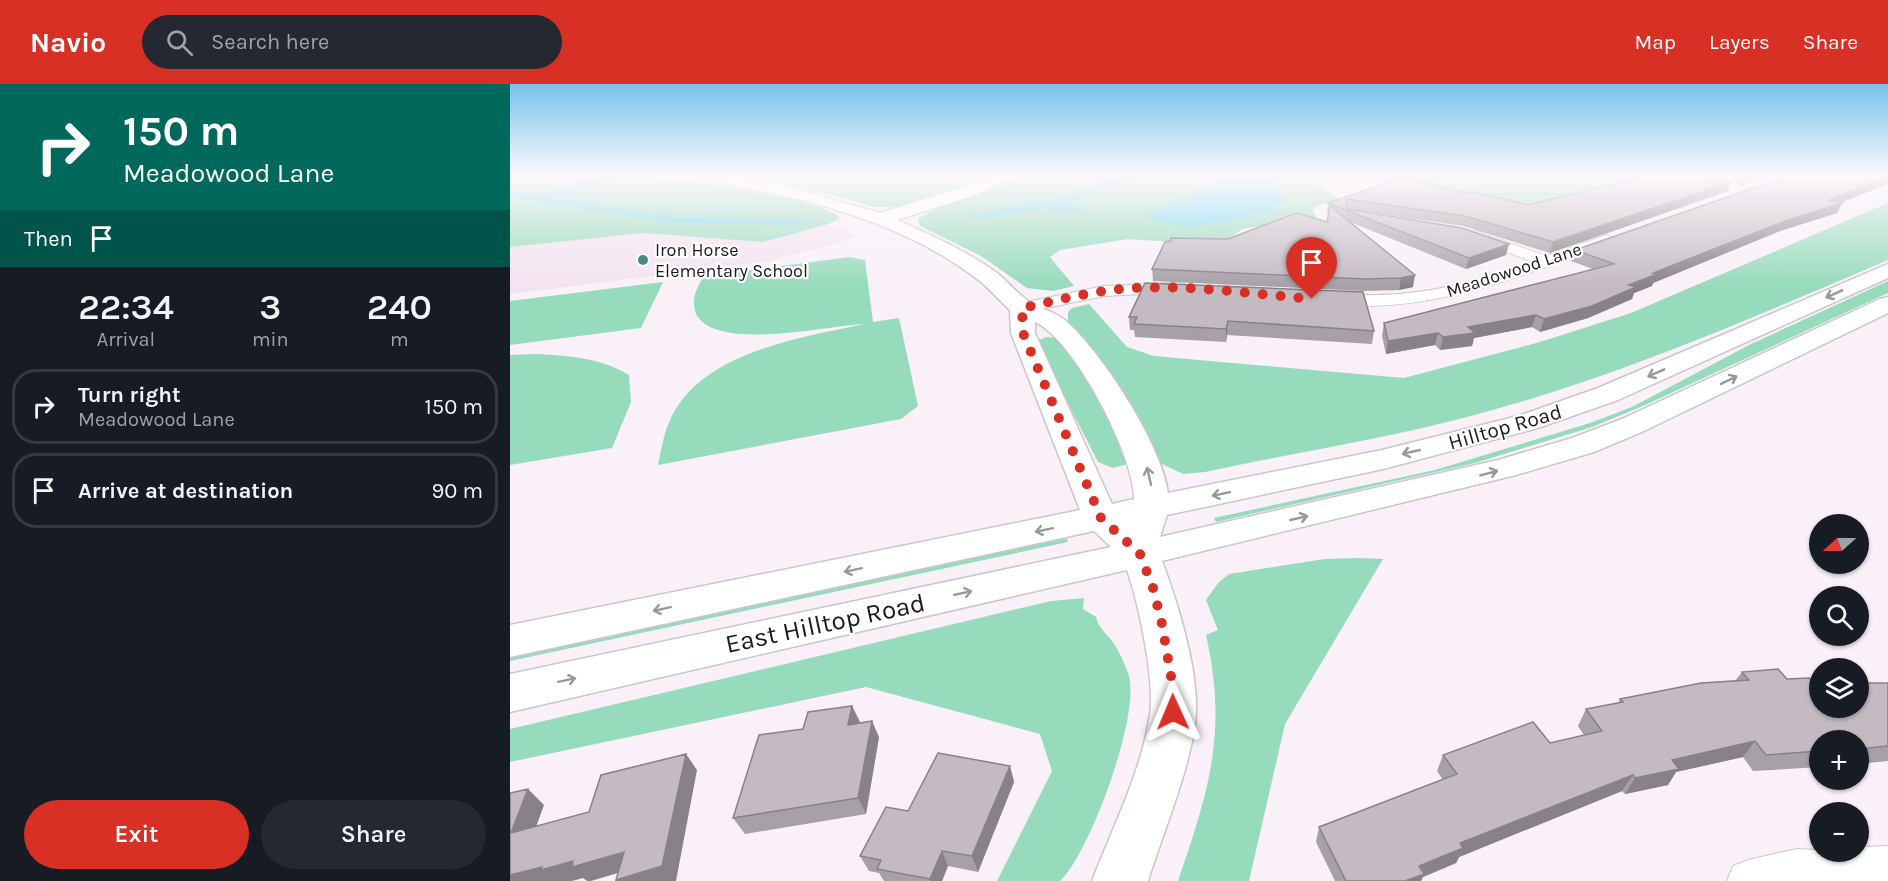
<!DOCTYPE html>
<html lang="en">
<head>
<meta charset="utf-8">
<style>
	body { margin:0; font-family:Karla,sans-serif; background:#242831; color:#f1f3f6; height:100vh; display:flex; flex-direction:column; font-size:22px; white-space:nowrap }
	* { box-sizing:border-box; margin:0 }
	p { font-size:20px; color:#9ea1a6 }
	.icon { flex:none; width:33px; height:33px; fill:none; stroke:currentColor; stroke-width:2; stroke-linecap:round; stroke-linejoin:round }
	.map { position:relative; flex:1; overflow:hidden }
	.details { display:flex; flex-direction:column; background:#171b24; width:510px }
	.details>* { flex:none }
	.guide { background:#00695c; color:#fff; overflow:hidden }
	.needle { width:39px; rotate:249deg }
	.controls { position:absolute; left:1299px; top:430px; display:grid; gap:12px }
	.controls a { display:grid; place-items:center; width:60px; height:60px; border-radius:50%; background:#171b24; box-shadow:0 2px 4px #0004; font-size:30px }
	.pin { position:absolute; display:grid; place-items:center; width:51px; height:51px; color:#fff; margin:-62px -26px; border-radius:50% 50% 50% 0; rotate:-45deg; box-shadow:0 0 6px #0007 }
	.pin .icon { rotate:45deg }
	.me { position:absolute; width:66px; margin:-33px; rotate:359deg; stroke-linejoin:round; filter:drop-shadow(0 0 4px #0008) }
	.turn { display:flex; align-items:center; gap:21px; height:126px; padding:0 24px; font-size:27px }
	.turn .icon { width:78px; height:78px; stroke-width:2.5 }
	.turn b { display:block; font-size:42px; line-height:51px }
	.then { display:flex; align-items:center; height:57px; padding:0 24px; background:#0003; gap:12px; font-size:22px }
	.eta { display:flex; justify-content:space-evenly; align-items:center; height:102px; text-align:center }
	.eta b { font-size:36px; font-weight:600; line-height:42px }
	.cta { display:flex; gap:12px; margin-top:auto; padding:12px 24px }
	.cta a { flex:1; height:69px; border-radius:36px; background:#d93025; color:#fff; font-size:24px; font-weight:600; line-height:69px; text-align:center }
	.cta a+a { background:#242831; color:#f1f3f6 }
	ul { padding:0; list-style:none }
	li { display:flex; align-items:center; gap:18px; height:75px; margin:0 12px 9px; padding:0 12px; border:3px solid #363941; border-radius:24px }
	li div { flex:1 }
	li b { display:block; font-size:22px }
	li em { font-style:normal }
	header { display:flex; align-items:center; gap:36px; box-sizing:border-box; height:84px; padding:0 30px; background:#d93025; color:#fff }
	header strong { font-size:28px }
	nav { display:flex; gap:33px; margin-inline-start:auto; font-size:21px }
	.search { width:420px; height:54px; background:#242831; display:flex; align-items:center; gap:15px; box-sizing:border-box; padding:0 21px; border-radius:33px; color:#9ea1a6; font-size:22px }
	main { display:flex; flex:1; min-height:0 }
	.map>svg:first-child { display:block }
	.built { fill:#f3e3f0 }
	.green { fill:#96dbbb }
	.water { fill:#74d7ec }
	.lines { fill:none; stroke-linecap:round; stroke-linejoin:round }
	.stream { stroke:#74d7ec; stroke-width:5 }
	.street-casing { stroke:#cdc4cc; stroke-width:2 }
	.secondary-casing { stroke:#cdc4cc; stroke-width:3 }
	.street { fill:#fff; fill-rule:evenodd }
	.secondary { fill:#fff; fill-rule:evenodd }
	.wall { fill:#a8a0a7 }
	.shaded-wall { fill:#888288 }
	.building { fill:#c3bac2; stroke:#888288; stroke-width:1.5 }
	.oneway { stroke:#999899 }
	.route { stroke:#d93025; stroke-width:10; stroke-dasharray:0 18 }
	.poi-dot { fill:#478c83; stroke:#fff; stroke-width:2 }
	.labels { text-anchor:middle; stroke-width:4.5; stroke-linejoin:round; paint-order:stroke }
	.far-poi-label { font-size:18px; fill:#1c191c; stroke:#fff; text-anchor:start }
	.far-street-label { font-size:18px; fill:#1c191c; stroke:#fff }
	.street-label { font-size:21px; fill:#1c191c; stroke:#fff }
	.near-street-label { font-size:26px; fill:#1c191c; stroke:#fff }
</style>
</head>
<body>
<header>
<strong>Navio</strong>
<div class="search"><svg class="icon" aria-label="search" viewBox="0 0 24 24"><circle cx="10" cy="10" r="6"/><path d="M15 15l6 6"/></svg>Search here</div>
<nav><a>Map</a><a>Layers</a><a>Share</a></nav>
</header>
<main>
<section class="details">
<div class="guide">
<div class="turn"><svg class="icon" aria-label="right" viewBox="0 0 24 24"><path d="M7 20v-9h11M14 6l5 5-5 5"/></svg><div><b>150 m</b>Meadowood Lane</div></div>
<div class="then">Then<svg class="icon" aria-label="arrive" viewBox="0 0 24 24"><path d="M6 21V4h12l-3 4 3 4H6"/></svg></div>
</div>
<div class="eta">
<div><b>22:34</b><p>Arrival</p></div>
<div><b>3</b><p>min</p></div>
<div><b>240</b><p>m</p></div>
</div>
<ul>
<li><svg class="icon" aria-label="right" viewBox="0 0 24 24"><path d="M7 20v-9h11M14 6l5 5-5 5"/></svg><div><b>Turn right</b><p>Meadowood Lane</p></div><em>150 m</em></li>
<li><svg class="icon" aria-label="arrive" viewBox="0 0 24 24"><path d="M6 21V4h12l-3 4 3 4H6"/></svg><div><b>Arrive at destination</b></div><em>90 m</em></li>
</ul>
<div class="cta"><a>Exit</a><a>Share</a></div>
</section>
<div class="map">
<svg width="1378" height="797" viewBox="0 0 1378 797">
	<rect width="100%" height="100%" fill="#f9f0f8"/>
	<path class="built" d="M319,140L349,153L260,177L0,210V163L133,149L253,158Z"/>
	<path class="green" d="M0,92C47,92 96,88 143,92C173,95 313,115 330,134L319,140L253,158L133,149L0,163Z
		M226,92H480L391,123H365L295,104Z
		M508,92H1120L1011,124L872,94L810,93L804,97L830,116L810,120L802,126L807,134L732,145L710,161L618,155L550,166L540,173L564,202L543,207L517,204L471,172L410,142L408,135C438,115 477,110 508,92Z
		M1378,119V176C1242,234 1105,294 961,332C874,355 783,369 695,388L673,390L650,379L605,300L558,238V228L562,224L579,220L617,263L644,272L894,294L1030,258L1121,229Z
		M340,173L355,176L363,238L389,234L408,322L391,335L148,381C151,368 153,353 158,341C186,268 290,254 354,240C324,240 181,275 184,217C184,208 190,199 194,192Z
		M1378,197V209L1133,322L1082,343L965,379L706,438L704,434L925,386L1080,339L1122,323L1241,260Z
		M153,198L131,244L0,261V217Z
		M536,253L546,254L572,286L611,349L618,380L603,384L588,378L530,265L529,256Z
		M29,270C61,272 91,274 119,291L121,318L102,364L0,381V271Z
		M552,455H557L558,458L0,577V572Z
		M848,474L873,475L775,640L739,797H668C699,706 718,648 696,551L708,546L696,516L709,498L719,490L815,475Z
		M574,514L573,525L586,533C588,545 600,552 606,563C611,571 616,583 619,592C630,632 580,769 550,797H487L542,687L530,650L356,603L0,678V645L541,517Z"/>
	<path class="water" d="M726,92H767L762,96L773,114L772,121C738,136 672,151 638,133L639,129Z"/>
	<g class="lines">
		<path class="stream" d="M0,110L165,136L291,138
			M32,114L101,92
			M541,123L568,125
			M467,132L549,118L620,92"/>
		<g class="street-casing">
			<path id="street" d="M965,147L1037,172L1097,151L1105,156L1102,159C1017,190 936,224 843,222C834,222 819,224 813,216C820,207 855,212 867,211C921,210 972,196 1023,178L960,154L958,151Z
				M668,199L674,200L677,204L674,208L594,212L512,229L503,224L512,219L594,202Z
				M1378,762V797H1217L1223,782L1238,776L1287,765L1348,768V763Z"/>
		</g>
		<g class="secondary-casing">
			<path id="secondary" d="M191,92H226L272,101L370,129L453,103L481,92H502L500,95L465,111L387,136C421,151 457,167 487,189C498,198 507,209 518,217C530,226 546,227 557,238C593,270 652,362 658,409L872,366L1008,332L1088,304L1378,180V194L1108,316L1028,344L873,385L657,431L650,453L988,376L1062,354L1112,335L1370,215L1378,213V229L1134,347L1084,368L1006,391L652,477C668,519 688,585 686,629C683,679 653,748 638,797H582C603,743 631,688 640,631C645,596 629,520 617,486L0,628V590L601,463L584,447L0,573V541L570,426L501,249L500,226C490,217 481,206 471,198C394,137 293,113 199,97ZM525,238C564,255 625,373 624,415L602,420L525,249Z"/>
		</g>
		<use href="#street" class="street"/>
		<use href="#secondary" class="secondary"/>
	</g>
	<path class="wall" d="M1219,92H1256L1230,102Z
		M894,93L959,110L1019,121L1218,107L1040,169L953,142L838,125L996,171L956,185L840,138L903,203L889,206L853,207L643,197L642,185L718,155L817,138L819,129L817,128L818,119Z
		M1331,119H1332L1327,129L1270,147L1143,199L1142,202L1124,209L1122,215L1078,234L1030,248L1022,243L964,254L962,262L930,266L925,261L876,270L872,252L874,239L1083,185L1061,177L1065,166Z
		M635,199L864,247L862,260L717,251L716,258L625,253L624,246H620L619,233Z
		M1232,588L1305,600L1378,599V677L1348,680V657H1310V683L1243,687L1233,673L1166,688L1158,701L1115,710L1112,707L949,773L946,779L913,793L911,797H825L806,758L809,743L933,696L927,687L933,671L1040,659L1074,651L1068,642L1076,625L1108,619L1110,615L1225,597Z
		M342,622L350,639L369,653L356,730L235,750L223,734L293,645Z
		M500,682L504,698L468,788L438,782L432,797H374L369,789L359,787L350,772L398,727Z"/>
	<path class="shaded-wall" d="M1237,92H1256L1230,102L1235,93Z
		M1378,92V100L1323,122L1332,119L1327,129L1270,147L1143,199L1142,202L1124,209L1122,215L1078,234L1030,248L1034,235L1119,201L1143,189L1319,116Z
		M1221,98L1218,107L1040,169L1043,158Z
		M999,160L996,171L956,185L959,174Z
		M905,191L903,203L889,206L891,194Z
		M1026,231L1022,243L964,254L962,262L930,266L933,253L958,243Z
		M718,237L717,251L716,258V245Z
		M928,249L925,261L876,270L878,257Z
		M342,622L350,638L346,657L338,641Z
		M362,637L369,653L356,730L348,714Z
		M1245,657L1233,673L1166,688L1158,701L1115,710L1125,694L1162,676Z
		M176,670L187,686L166,797H107L106,796Z
		M500,682L504,698L468,788L462,772Z
		M1123,691L1112,707L949,773L946,779L913,793L911,797H895L909,782L950,759Z
		M18,705L34,721L18,765L1,749Z
		M432,767L438,782L432,797H420V795Z
		M114,768L128,783L81,797H77L73,794L62,797H0V791L32,783Z"/>
	<path class="building" d="M1132,92H1198L1221,98L1043,158L955,132L836,115L837,125L952,144L999,160L959,174L818,119L894,93L959,110L963,108L1019,121Z
		M1270,92H1378L1319,116L1332,119L1275,137L1143,189L1147,190L1119,201L1126,203L1082,222L1034,235L1026,231L958,243L965,249L933,253L928,249L878,257L874,239L1104,180L1065,166L1246,103L1262,97Z
		M820,122L905,191L891,194L855,195L642,185L655,158L661,157V154L718,155L786,129L817,138Z
		M635,199L853,208L864,247L718,237L716,245L624,240L627,233H619Z
		M1268,585L1277,595L1299,594L1305,600H1310V624H1348V599H1378V662L1348,665V657H1310V667L1256,671L1245,657L1162,676L1169,685L1125,694L1123,691L950,759L953,764L909,782L914,790L895,797H836L809,743L947,690L933,671L1023,638L1040,659L1092,647L1076,625L1113,618L1110,615L1191,599L1239,596L1232,588Z
		M342,622L338,641L362,637L348,714L223,734L249,651L293,645L298,628Z
		M428,669L500,682L462,772L432,767L420,795L367,785L371,776L350,772L376,723L398,727Z
		M176,670L152,782L106,796L114,768L62,783L63,777L31,786L32,783L0,791V709L18,705L1,749L79,728L91,691Z"/>
	<defs><path id="oneway-shaft" d="M-6 0H5M1.5-3L5.5 0L1.5 3" fill="none" stroke-width="1.6" stroke-linecap="round" stroke-linejoin="round" transform="scale(1.5)"/></defs>
	<g class="oneway">
		<use href="#oneway-shaft" transform="translate(1324 210) rotate(156)"/>
		<use href="#oneway-shaft" transform="translate(1146 289) rotate(156)"/>
		<use href="#oneway-shaft" transform="translate(1219 296) rotate(-26)"/>
		<use href="#oneway-shaft" transform="translate(901 368) rotate(167)"/>
		<use href="#oneway-shaft" transform="translate(979 389) rotate(-15)"/>
		<use href="#oneway-shaft" transform="translate(639 392) rotate(-103)"/>
		<use href="#oneway-shaft" transform="translate(711 410) rotate(168)"/>
		<use href="#oneway-shaft" transform="translate(789 434) rotate(-13)"/>
		<use href="#oneway-shaft" transform="translate(534 446) rotate(168)"/>
		<use href="#oneway-shaft" transform="translate(343 486) rotate(168)"/>
		<use href="#oneway-shaft" transform="translate(453 509) rotate(-12)"/>
		<use href="#oneway-shaft" transform="translate(152 525) rotate(168)"/>
		<use href="#oneway-shaft" transform="translate(57 596) rotate(-12)"/>
	</g>
	<linearGradient id="sky" x2="0" y2="1"><stop stop-color="#79c2ea"/><stop offset="0.45" stop-color="#fcf8fc"/><stop offset="1" stop-color="#fcf8fc" stop-opacity="0"/></linearGradient>
	<rect width="1378" height="203" fill="url(#sky)"/>
	<g class="lines">
		<path class="route" d="M663,628L662,598L652,540L643,504L630,470L591,434L513,249L512,224C549,216 586,206 624,204C683,201 743,210 802,215"/>
	</g>
	<circle class="poi-dot" cx="133" cy="176" r="6"/>
	<g class="labels">
		<g class="far-poi-label">
			<text x="145" y="172">Iron Horse<tspan x="145" dy="21">Elementary School</tspan></text>
		</g>
		<g class="far-street-label">
			<text transform="translate(1004 186) rotate(-18)" y="6">Meadowood Lane</text>
		</g>
		<g class="street-label">
			<text transform="translate(995 343) rotate(-16)" y="7">Hilltop Road</text>
		</g>
		<g class="near-street-label">
			<text transform="translate(315 539) rotate(-12)" y="9">East Hilltop Road</text>
		</g>
	</g>
</svg>
<div class="controls">
<a><svg class="needle" viewBox="-14 -14 28 28"><path d="M0-13l5 13h-10z" fill="#e53935"/><path d="M0 13l5-13h-10z" fill="#9ea1a6"/></svg></a>
<a><svg class="icon" aria-label="search" viewBox="0 0 24 24"><circle cx="10" cy="10" r="6"/><path d="M15 15l6 6"/></svg></a>
<a><svg class="icon" aria-label="layers" viewBox="0 0 24 24"><path d="M12 4l9 5-9 5-9-5zM3 14l9 5 9-5"/></svg></a>
<a>+</a>
<a>−</a>
</div>
<div class="pin" style="left:802px;top:215px;background:#d93025"><svg class="icon" aria-label="arrive" viewBox="0 0 24 24"><path d="M6 21V4h12l-3 4 3 4H6"/></svg></div>
<svg class="me" style="left:663px;top:628px" viewBox="-20 -20 40 40"><path d="M0-17L14 15 0 8-14 15z" fill="#d93025" stroke="#fff" stroke-width="4"/></svg>
</div>
</main>
</body>
</html>
